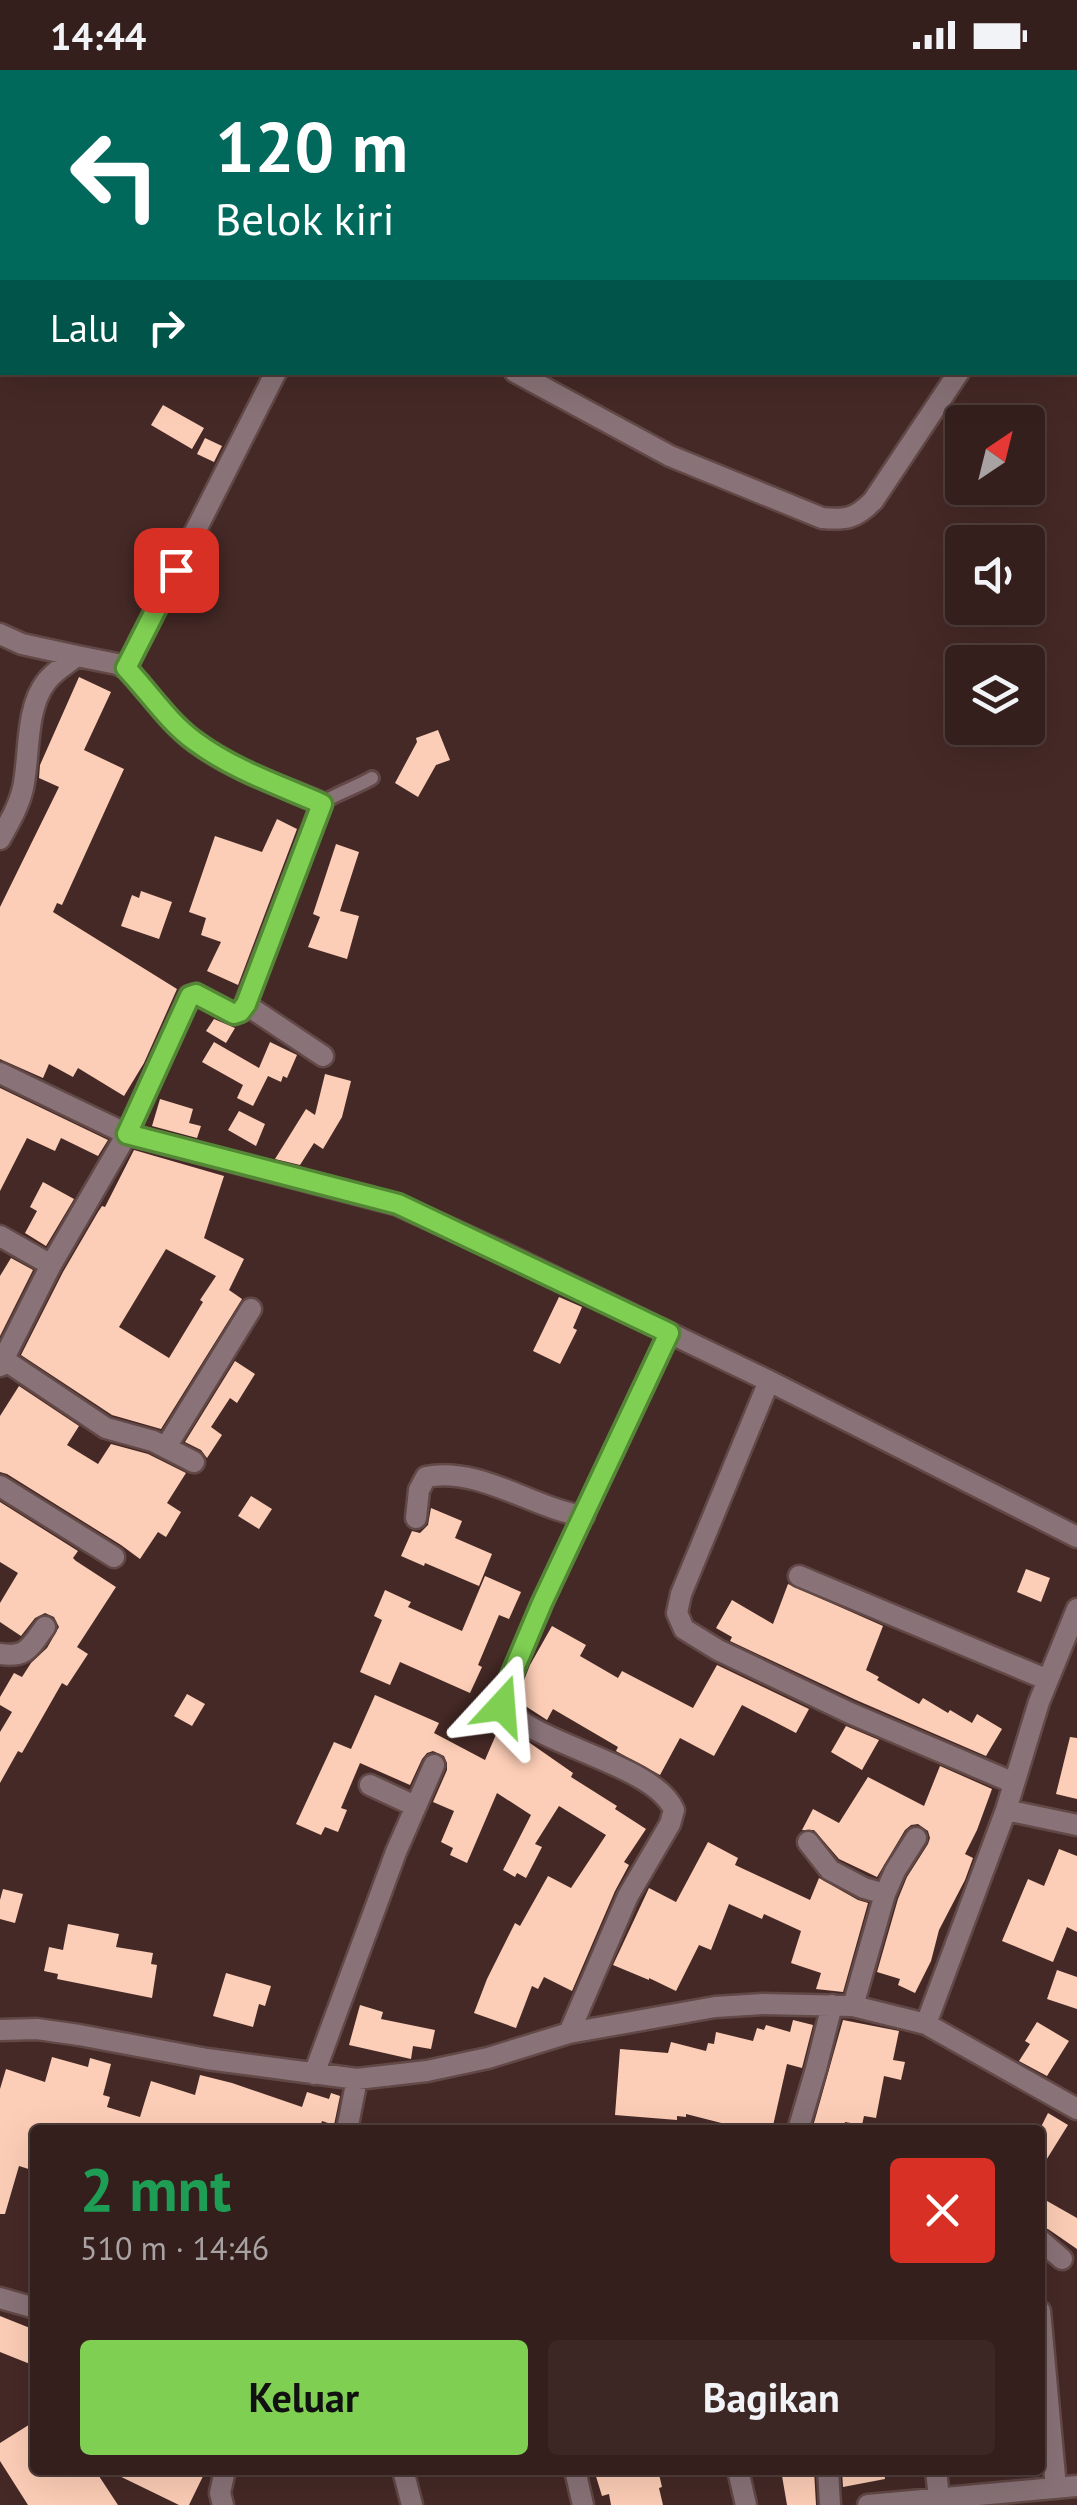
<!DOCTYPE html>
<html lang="id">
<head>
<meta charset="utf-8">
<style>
	body { margin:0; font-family:"PT Sans",sans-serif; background:#3c2725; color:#f1f3f6; height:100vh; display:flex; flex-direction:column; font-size:38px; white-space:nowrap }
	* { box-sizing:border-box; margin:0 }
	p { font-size:32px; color:#a9a2a3 }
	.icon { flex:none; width:55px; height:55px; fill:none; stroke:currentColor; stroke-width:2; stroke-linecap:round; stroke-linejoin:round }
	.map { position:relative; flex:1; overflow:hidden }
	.panel { position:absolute; left:30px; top:2055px; width:1015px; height:350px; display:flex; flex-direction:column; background:#341f1c; border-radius:10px; box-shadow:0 10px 40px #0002,0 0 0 2px #4e3d3b }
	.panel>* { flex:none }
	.banner { position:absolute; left:0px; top:0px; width:1078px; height:305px; box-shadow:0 10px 40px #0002,0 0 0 2px #4e3d3b; background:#00695c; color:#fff; overflow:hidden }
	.needle { width:65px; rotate:35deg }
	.controls { position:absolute; left:945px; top:335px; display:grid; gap:20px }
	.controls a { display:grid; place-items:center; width:100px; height:100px; border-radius:10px; background:#341f1c; box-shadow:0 10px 40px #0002,0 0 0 2px #4e3d3b; font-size:50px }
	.pin { position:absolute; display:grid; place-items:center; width:85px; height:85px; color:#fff; margin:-42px; border-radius:20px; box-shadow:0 5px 15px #0006 }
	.me { position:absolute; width:110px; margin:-55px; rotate:19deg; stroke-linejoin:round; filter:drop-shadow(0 0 8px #0008) }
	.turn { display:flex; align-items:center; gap:35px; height:210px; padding:0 50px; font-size:45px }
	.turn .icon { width:130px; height:130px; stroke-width:2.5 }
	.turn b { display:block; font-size:70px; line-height:85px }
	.then { display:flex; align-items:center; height:95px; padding:0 50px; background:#0003; gap:20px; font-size:38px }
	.round { display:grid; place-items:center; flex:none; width:105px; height:105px; border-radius:10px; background:#3c2725 }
	.overview { display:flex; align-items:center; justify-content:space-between; height:170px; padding:0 50px }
	h1 { font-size:60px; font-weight:600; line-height:75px; color:#1e9e55 }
	.cta { display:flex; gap:20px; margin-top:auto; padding:20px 50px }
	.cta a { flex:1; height:115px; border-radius:10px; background:#7fd052; color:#111; font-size:40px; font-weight:600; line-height:115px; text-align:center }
	.cta a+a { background:#3c2725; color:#f1f3f6 }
	.status { display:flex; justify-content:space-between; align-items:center; height:70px; padding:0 50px; background:#341f1c; direction:ltr }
	.status svg { height:28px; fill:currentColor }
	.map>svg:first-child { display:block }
	.building { fill:#fdceb7; fill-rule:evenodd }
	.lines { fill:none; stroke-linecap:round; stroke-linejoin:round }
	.service-casing { stroke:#624846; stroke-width:18 }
	.minor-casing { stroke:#624846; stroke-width:25 }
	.service { stroke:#897378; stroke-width:12 }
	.minor { stroke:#897378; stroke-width:20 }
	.route-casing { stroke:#538735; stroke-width:25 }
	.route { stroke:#7fd052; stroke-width:18 }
</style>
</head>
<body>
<div class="status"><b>14:44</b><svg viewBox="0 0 49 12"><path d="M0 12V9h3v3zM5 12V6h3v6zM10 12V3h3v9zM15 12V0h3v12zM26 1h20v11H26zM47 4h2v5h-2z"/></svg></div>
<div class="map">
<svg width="1077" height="2435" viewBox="0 0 1077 2435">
	<rect width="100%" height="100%" fill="#452926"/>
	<path class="building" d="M163,335L204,358L192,379L151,355Z
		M205,368L222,376L214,392L197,384Z
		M79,607L111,622L84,680L124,699L62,835L57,833L53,842L177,919L144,993L124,1026L78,998L73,1007L49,994L43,1008L0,989V837L59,717L39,708L40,695Z
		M438,660L450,690L436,695L418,727L395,713L417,672L416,668Z
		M277,749L297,759L238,915L207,901L221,872L201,865L206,848L189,842L215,766L262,782Z
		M336,774L359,782L340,841L359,846L347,889L308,877L320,847L313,844Z
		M141,821L172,832L159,869L121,856L132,825L139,828Z
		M214,949L235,958L226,973L206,961Z
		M214,972L259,998L270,972L297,985L287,1008L283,1006L281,1012L268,1006L253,1036L237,1028L243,1015L202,992Z
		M325,1004L351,1011L342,1047L323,1079L314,1073L300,1095L275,1089L306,1039L315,1045Z
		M0,1018L108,1070L98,1086L61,1068L55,1081L27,1068L0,1121Z
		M160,1029L193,1039L189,1053L201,1056L197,1068L152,1056Z
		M239,1041L265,1054L256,1076L228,1060Z
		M134,1080L224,1106L204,1168L244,1189L229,1220L242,1229L161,1359L112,1345L21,1285L63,1202L98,1142L102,1136L105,1137ZM166,1179L216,1206L200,1230L203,1232L169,1288L119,1257Z
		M43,1112L74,1129L46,1176L25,1163L37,1141L30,1137Z
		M11,1188L33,1200L0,1266V1206Z
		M559,1227L582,1237L573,1258L577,1260L560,1294L533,1281Z
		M235,1291L255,1304L237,1333L230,1328L211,1357L222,1365L207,1388L201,1380L185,1372Z
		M19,1316L79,1356L67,1375L98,1394L111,1374L148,1384L186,1403L167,1433L181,1442L166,1467L158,1462L140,1489L121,1475L7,1404L0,1402V1346Z
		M251,1426L272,1439L259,1459L238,1446Z
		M0,1432L78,1481L73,1488L76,1491L116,1517L77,1577L88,1584L67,1616L62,1613L22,1683L18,1681L0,1713V1662L12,1642L0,1635V1627L14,1603L22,1607L31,1593L47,1578L59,1557L54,1547L45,1543L35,1548L21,1566L0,1552V1533L18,1503L0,1492Z
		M431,1438L462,1451L455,1468L492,1484L479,1516L425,1493L424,1496L401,1486L412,1461L420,1463L428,1455Z
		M1026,1499L1050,1508L1041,1532L1017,1522Z
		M485,1506L521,1522L509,1549L499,1545L478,1595L482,1597L470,1623L400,1592L390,1615L360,1602L382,1550L374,1546L385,1520L411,1532L408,1537L462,1561Z
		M788,1514L883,1556L866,1600L879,1607L877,1610L919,1634L923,1628L948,1643L950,1640L972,1653L977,1644L1002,1659L986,1686L856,1630L730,1571L732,1567L716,1558L732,1530L773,1554Z
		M552,1556L586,1575L580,1586L618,1608L622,1601L693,1638L717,1595L809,1639L796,1663L742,1635L714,1686L680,1668L660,1705L616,1681L618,1677L553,1639L547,1650L516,1630L530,1595Z
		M187,1624L205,1634L192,1656L174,1646Z
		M375,1625L439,1653L434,1663L485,1690L501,1653L573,1703L571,1707L617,1736L615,1739L646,1759L624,1792L629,1795L615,1821L572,1921L544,1907L538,1919L532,1916L516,1958L474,1943L487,1909L515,1853L520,1856L548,1806L571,1818L606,1765L559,1736L535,1774L542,1777L526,1808L517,1803L515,1807L503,1800L531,1745L497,1723L467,1793L450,1785L453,1778L441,1772L454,1741L433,1732L447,1700V1693L444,1686L433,1681L427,1683L422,1689L410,1715L360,1693L341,1738L347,1740L338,1762L325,1757L321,1765L296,1754L334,1672L351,1679Z
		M846,1656L879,1670L862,1700L831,1682Z
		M1070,1667L1077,1668V1729L1056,1724Z
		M940,1696L992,1719L977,1760L965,1784L973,1788L965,1810L939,1860L931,1891L915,1923L898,1915L900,1909L877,1902L898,1829L907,1807L928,1774L930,1768L928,1761L918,1754L911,1755L905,1760L877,1807L839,1789L814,1760H802L813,1739L839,1753L868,1707L924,1736Z
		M708,1772L738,1788L735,1795L810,1830L819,1808L858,1830L868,1833L843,1922L816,1919L821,1903L791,1893L801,1861L764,1844L762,1849L729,1834L711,1880L699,1875L676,1921L649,1908V1910L613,1895L649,1818L676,1832Z
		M1059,1779L1077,1786V1862L1067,1857L1053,1892L1002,1871L1028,1809L1044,1816Z
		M3,1819L23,1824L15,1853L0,1849V1830Z
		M68,1854L119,1864L116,1877L153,1883L151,1894L157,1895L152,1928L57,1909L58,1904L44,1901L49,1877L63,1880Z
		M1057,1900L1077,1907V1939L1047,1929Z
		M226,1903L271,1916L265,1936L259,1934L253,1957L213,1946Z
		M360,1935L383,1942L381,1949L435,1960L431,1979L413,1976L411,1989L349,1975Z
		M793,1950L813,1955L802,1998L787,1994L772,2060H749L686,2044V2047L677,2046V2050L615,2045L620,1979L668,1983L671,1972L706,1981L708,1973L714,1974L716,1962L753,1971L757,1958L764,1960L766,1955L790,1962Z
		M843,1950L899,1961L893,1990L905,1992L901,2010L884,2006L876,2048L864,2046L862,2055L845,2052L843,2060H812Z
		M1037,1952L1069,1971L1047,2006L1019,1991L1030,1974L1025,1971Z
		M52,1987L88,1997L90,1988L111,1994L103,2025L110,2027L107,2037L140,2047L151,2011L195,2025L200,2005L232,2013L302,2037L307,2022L329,2029L331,2023L340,2026L334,2055L322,2051L319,2060H35V2101L19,2096L5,2144H0V2019L6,1999L45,2012Z
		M1048,2043L1068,2055L1040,2100V2059Z
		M1040,2127L1077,2148V2179L1048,2159L1040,2157Z
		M0,2246L35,2260V2296L0,2282Z
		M35,2351V2400H95L118,2435H28L0,2391V2373Z
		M107,2400H206L189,2435H179Z
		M594,2400H658L662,2417L659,2418L663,2435H611L609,2424L602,2426Z
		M781,2400H814L816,2435H787Z
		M842,2400H884L885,2409L843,2417Z"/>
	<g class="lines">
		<g class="service-casing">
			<path id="service" d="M322,733C337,723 355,718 372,708"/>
		</g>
		<g class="minor-casing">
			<path id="minor" d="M757,0L764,2
				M474,2L475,0
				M779,2L783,0
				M1075,127L1077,124
				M515,302L670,386L822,448C846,450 855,449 873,431L959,302
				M0,564L22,574L77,586
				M126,598L276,302
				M0,769C9,753 19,736 23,718C30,686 25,639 46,612C54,601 67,594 77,586L117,594L126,598C149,622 168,652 195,672C233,700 279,715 322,733L245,934L240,942L235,944L196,924L189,926L127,1064L51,1195L0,1296
				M245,934L323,986
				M0,1003L127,1064L398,1135L504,1183L769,1311L1077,1467
				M0,1166L51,1195
				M3,1289L106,1358L153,1371L194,1392
				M769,1311L681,1524L677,1543L684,1559L718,1580L850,1643L1014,1713
				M166,1377L251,1239
				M0,1416L114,1487
				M416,1448L419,1420L426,1407C479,1396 534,1439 584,1446
				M799,1506L1048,1610
				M0,1584C27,1588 30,1577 45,1557
				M370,1715L415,1736
				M1006,1740L1077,1755
				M808,1772L830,1800L864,1818L885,1824
				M853,1936L885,1824L895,1801L916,1768
				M926,1954L1077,2039
				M0,1960L37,1959L79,1965L207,1989L357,2009L427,2001L488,1988L569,1963L715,1937L763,1934L853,1936L926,1954L1006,1740L1039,1632L1077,1539
				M569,1963L628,1826L670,1754L674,1740C654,1694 539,1677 502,1636L503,1625L542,1533L669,1263
				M314,2004L396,1782L434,1695
				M347,2060L357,2009
				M798,2060L816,1999L832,1935
				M1040,2170L1062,2189
				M0,2228L35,2238
				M1040,2241L1056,2418
				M403,2400L412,2435
				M575,2400L583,2435
				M738,2400L746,2435
				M828,2400L830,2435
				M936,2400L939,2428
				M223,2435L220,2423L225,2400
				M868,2435L1077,2416"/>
		</g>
		<use href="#service" class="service"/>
		<use href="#minor" class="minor"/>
	</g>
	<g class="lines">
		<g class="route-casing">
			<path id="route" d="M176,500L126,598C149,622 168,652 196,672C234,700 279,715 322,734L246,934L240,942L234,944L196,924L190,926L127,1064L398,1134L669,1263L542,1533L503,1625L502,1636"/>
		</g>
		<use href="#route" class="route"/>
	</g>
</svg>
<div class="controls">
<a><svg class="needle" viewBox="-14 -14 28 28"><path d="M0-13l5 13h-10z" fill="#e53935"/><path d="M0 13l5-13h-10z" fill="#a9a2a3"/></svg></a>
<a><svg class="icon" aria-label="sound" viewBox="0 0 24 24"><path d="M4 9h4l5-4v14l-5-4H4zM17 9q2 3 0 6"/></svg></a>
<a><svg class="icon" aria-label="layers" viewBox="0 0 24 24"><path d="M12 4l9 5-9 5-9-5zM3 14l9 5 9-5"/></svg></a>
</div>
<div class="pin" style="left:176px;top:500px;background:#d93025"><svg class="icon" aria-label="arrive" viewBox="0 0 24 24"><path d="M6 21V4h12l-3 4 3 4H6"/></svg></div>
<svg class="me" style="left:502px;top:1636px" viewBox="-20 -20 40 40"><path d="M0-17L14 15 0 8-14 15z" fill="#7fd052" stroke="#fff" stroke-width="4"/></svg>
<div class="banner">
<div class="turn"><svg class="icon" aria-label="left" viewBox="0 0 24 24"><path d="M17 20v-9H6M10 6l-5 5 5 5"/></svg><div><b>120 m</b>Belok kiri</div></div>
<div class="then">Lalu<svg class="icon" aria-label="right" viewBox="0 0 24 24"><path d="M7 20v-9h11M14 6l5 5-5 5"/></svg></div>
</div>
<section class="panel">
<div class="overview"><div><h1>2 mnt</h1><p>510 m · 14:46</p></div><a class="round" style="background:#d93025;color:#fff"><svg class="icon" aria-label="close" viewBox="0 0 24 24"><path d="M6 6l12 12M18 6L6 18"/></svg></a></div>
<div class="cta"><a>Keluar</a><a>Bagikan</a></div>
</section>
</div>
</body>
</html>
